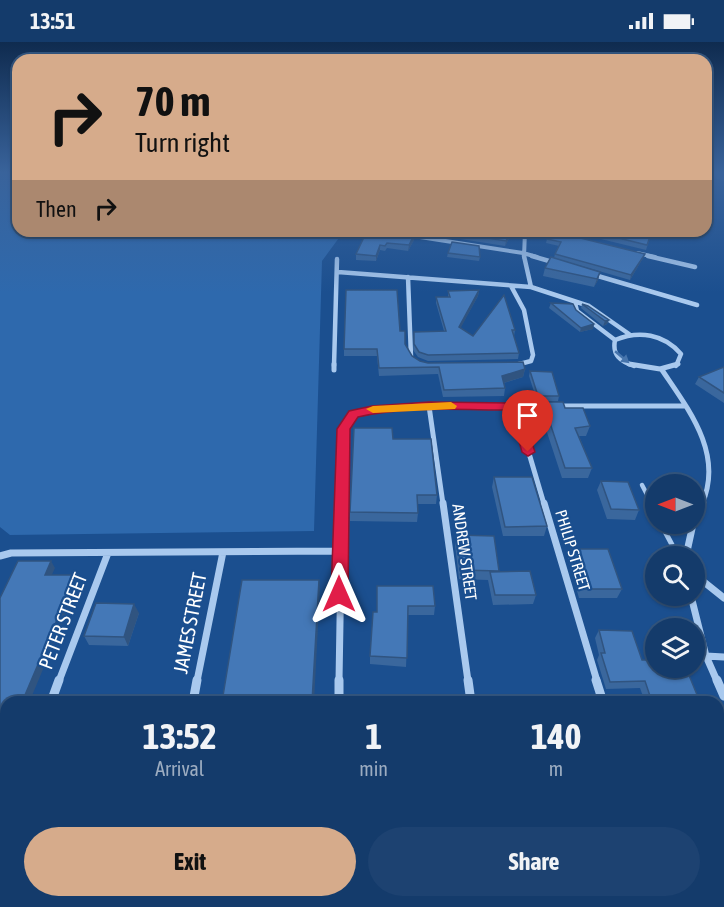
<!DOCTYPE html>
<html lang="en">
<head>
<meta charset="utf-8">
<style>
	body { margin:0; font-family:"Asap Condensed",sans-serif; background:#1d4271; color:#f1f3f6; height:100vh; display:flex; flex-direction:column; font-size:22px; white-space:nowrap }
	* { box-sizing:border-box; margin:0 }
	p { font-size:20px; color:#9dadc1 }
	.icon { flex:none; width:33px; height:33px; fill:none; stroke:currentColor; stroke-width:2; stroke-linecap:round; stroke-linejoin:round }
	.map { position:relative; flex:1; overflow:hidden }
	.side { position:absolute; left:0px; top:654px; width:724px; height:212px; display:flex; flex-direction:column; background:#143b6b; border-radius:18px 18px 0 0; box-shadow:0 2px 4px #0004,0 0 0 2px #33557e }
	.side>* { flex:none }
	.banner { position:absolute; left:12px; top:12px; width:700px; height:183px; border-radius:18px; box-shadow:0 2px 4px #0004,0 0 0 2px #33557e; background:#d6ab8b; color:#111; overflow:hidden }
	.needle { width:39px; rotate:270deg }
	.tools { position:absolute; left:645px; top:432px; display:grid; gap:12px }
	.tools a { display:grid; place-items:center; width:60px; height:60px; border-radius:50%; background:#143b6b; box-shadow:0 2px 4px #0004,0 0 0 2px #33557e; font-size:30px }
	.pin { position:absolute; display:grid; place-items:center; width:51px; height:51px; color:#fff; margin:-62px -26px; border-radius:50% 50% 50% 0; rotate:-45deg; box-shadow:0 0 6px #0007 }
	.pin .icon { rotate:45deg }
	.me { position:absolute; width:66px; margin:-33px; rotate:0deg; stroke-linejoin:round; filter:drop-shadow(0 0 4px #0008) }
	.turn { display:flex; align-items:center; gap:21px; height:126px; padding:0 24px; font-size:27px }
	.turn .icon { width:78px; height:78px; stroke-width:2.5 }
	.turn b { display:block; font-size:42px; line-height:51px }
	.then { display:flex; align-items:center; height:57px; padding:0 24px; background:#0003; gap:12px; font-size:22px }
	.eta { display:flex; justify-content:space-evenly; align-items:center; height:102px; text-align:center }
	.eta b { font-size:36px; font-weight:700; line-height:42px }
	.cta { display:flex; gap:12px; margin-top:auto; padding:12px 24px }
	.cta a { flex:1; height:69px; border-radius:36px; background:#d6ab8b; color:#111; font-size:24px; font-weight:700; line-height:69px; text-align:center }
	.cta a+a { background:#1d4271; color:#f1f3f6 }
	.status { display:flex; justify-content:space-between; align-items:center; height:42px; padding:0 30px; background:#143b6b; direction:ltr }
	.status svg { height:16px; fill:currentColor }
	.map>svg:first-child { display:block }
	.green { fill:#2e69ad }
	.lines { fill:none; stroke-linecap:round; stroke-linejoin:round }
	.river { fill:#3c6290; fill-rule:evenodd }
	.service-far1 { stroke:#a9c9ee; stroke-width:4.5 }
	.service { stroke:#a9c9ee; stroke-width:5 }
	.minor-far4 { stroke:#a9c9ee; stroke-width:4 }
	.minor-far3 { stroke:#a9c9ee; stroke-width:4.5 }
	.minor-far2 { stroke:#a9c9ee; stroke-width:5 }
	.minor-far1 { stroke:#a9c9ee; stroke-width:7 }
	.minor { stroke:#a9c9ee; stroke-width:9 }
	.wall { fill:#3a679d }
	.shaded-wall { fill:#305480 }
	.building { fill:#4478b7; stroke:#305480; stroke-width:1.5 }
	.oneway { fill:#4674ac }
	.route { fill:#e11d48; stroke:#92132f; stroke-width:1.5 }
	.slow { fill:#f59e0b }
	.labels { text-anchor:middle; stroke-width:4.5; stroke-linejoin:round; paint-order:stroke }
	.street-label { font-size:16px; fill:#fff; stroke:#1b4f8f }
	.near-street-label { font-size:20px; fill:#fff; stroke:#1b4f8f }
</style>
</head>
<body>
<div class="status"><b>13:51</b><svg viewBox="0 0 49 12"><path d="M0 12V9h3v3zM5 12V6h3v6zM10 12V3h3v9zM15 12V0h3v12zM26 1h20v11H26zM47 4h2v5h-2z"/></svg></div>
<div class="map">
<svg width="724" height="865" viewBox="0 0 724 865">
	<rect width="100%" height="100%" fill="#1b4f8f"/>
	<path class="green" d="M0,130H18V189H344L322,219L314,489L10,493L0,485Z"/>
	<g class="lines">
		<path class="river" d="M711,130H724V139L717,137Z"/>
		<path class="service-far1" d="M642,443L652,462"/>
		<path class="service" d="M651,461L656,470
			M661,482L678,514"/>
		<path class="minor-far4" d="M551,189L564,192
			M666,189L683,193
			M407,193L523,211L537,215
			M637,211L655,215
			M524,215L525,189"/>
		<path class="minor-far3" d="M524,214L531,245
			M532,214L556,221
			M648,214L695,225
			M338,230L531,245L589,264L629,292
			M591,232L697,263
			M408,235L411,315
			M511,244L524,268L533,313L531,319L516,323
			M575,261L577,269L615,298
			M334,324L337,217
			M634,324C620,319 612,313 615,298C639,288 664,292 681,312L676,324"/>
		<path class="minor-far2" d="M629,322L660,327L678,322
			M516,323L519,322
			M334,328V322
			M662,328C689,368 724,412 702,462
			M429,364L443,462
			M515,364L544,462
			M342,462L343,387L354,372L372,368L429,364H685"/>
		<path class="minor-far1" d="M443,461L468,639
			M544,461L597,639
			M694,478L703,461
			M0,514L11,511L340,509
			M686,514L693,482
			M694,532L724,556
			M691,554L706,614L717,639
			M706,614L724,615
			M59,639L108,511
			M197,639L223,510
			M339,639L342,461"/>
		<path class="minor" d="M468,638L471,660
			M596,638L603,660
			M717,638L724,654
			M51,660L59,638
			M193,660L197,638
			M339,660V638
			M0,794L6,779
			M338,860V865
			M499,860L500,865
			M662,860L664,865
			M151,865L153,860"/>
	</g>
	<path class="wall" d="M367,189L414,193V198L408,209L387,206L385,209L380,208L376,219L356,218V212Z
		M414,189H513L505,204L454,196L455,193Z
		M568,189H652L646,208Z
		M547,197L643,216L630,238L554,216L555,212L559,204L546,201Z
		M448,211L480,215L479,219L447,215Z
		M545,226L600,230L598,238L594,245L543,234Z
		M479,248L478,254L460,286L473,294L515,288L514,294L519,311L518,317L428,319L418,315L413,308L414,290L444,289L436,261V255H448V249Z
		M551,261L576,268L594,282L593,287L580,290L549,266Z
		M582,262L609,278L607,282L603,284L581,266Z
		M400,289L405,302L412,314L420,319L428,321L525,327L523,335L504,341L505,346L504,354L443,355L438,332L379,334L377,314H344V307Z
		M724,325V361L695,342L699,335Z
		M530,329L559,354L558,359H537L529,334Z
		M543,360L565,366L590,384L586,394H579L592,426L588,436H562L540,369Z
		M393,397L437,453L436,462H417L418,471L417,480L350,479V470Z
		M494,435L547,484L544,494H503L492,445Z
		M601,439L639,468L635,478L607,477L597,448Z
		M457,493L499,529V530L536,553L533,562L493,563L488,538L459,537L455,503Z
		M571,507L622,547L617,556H579L568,516Z
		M377,544L435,564L434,573H408L406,625L370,622V614L377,570Z
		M139,571L128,604L89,603L84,594Z
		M599,588L642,618L700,660H645L640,646L606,647L597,618L599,613L595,596Z
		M509,860H642L643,865H510Z
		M677,860H718L724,865H679Z"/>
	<path class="shaded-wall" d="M511,189H513L505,204L506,199Z
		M414,193V198L408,209L409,203Z
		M380,203V208L376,219V214Z
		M645,212L643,216L630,238L631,233Z
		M600,230L598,238L594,245L597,237Z
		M479,248L478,254L458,291L459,285Z
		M609,278L607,282L603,284L605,279Z
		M594,282L593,287L580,290L581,286Z
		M525,327L523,335L500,342L502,334Z
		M51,519L55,526L49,539L45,533Z
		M76,533L80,539L31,656L35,660H30L25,653Z
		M319,538L320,547L314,660H312Z
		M134,562L139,571L128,604L124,595Z
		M6,699V718L0,732V713Z
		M62,860H71L70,865H60Z
		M238,860H241L240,865H237Z"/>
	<path class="building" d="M367,189H387L414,193L409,203L387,201L385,204L380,203L376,214L356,212Z
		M456,189H511L506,199L455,191Z
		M552,189L645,212L631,233L555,212L561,200L547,197Z
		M590,189H652L647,203Z
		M452,200L479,204L480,215L448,211Z
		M551,215L600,230L597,237L545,226Z
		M346,248H397L400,289H405V302L412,314L420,319L428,321L523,320L525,327L502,334L505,346L444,348L439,325L379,326L377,307H344Z
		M479,248L459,285L473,294L504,253L515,288H512L519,311L428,313L419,310L414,302V290L446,289L436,255H450L448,249Z
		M551,261L573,262L576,268L594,282L581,286Z
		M582,262L588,264L609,278L605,279Z
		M724,325V351L699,335Z
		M530,329L552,330L559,354H538Z
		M543,360H563L565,366H583L590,384L575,386L592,426H565Z
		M354,386H392L393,397H431L437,453H417L418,471L350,470Z
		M494,435H532L547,484L505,485Z
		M601,439L628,440L639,468L611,467Z
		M457,493L494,494L499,529L461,528Z
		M571,507H608L622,547H584Z
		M18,519H51L45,533H76L25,653L31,655L30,660H6V699L0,713V556Z
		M530,529L536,553H495L490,530Z
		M242,538H319L312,660H222Z
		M377,544H433L435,564H408L407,616L370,614L373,570H377Z
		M96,561L134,562L124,595L84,594Z
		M599,588L632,589L642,618H656V626H686L700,660H652L645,639L610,640L601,611H605Z
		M6,793V860H62L60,865H0V809Z
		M718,843H724V865H689L687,860H718Z
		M187,860H238L237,865H186Z
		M513,860H642L643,865H514Z"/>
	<defs><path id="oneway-solid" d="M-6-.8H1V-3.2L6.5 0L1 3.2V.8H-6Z" transform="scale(1.5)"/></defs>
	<use class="oneway" href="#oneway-solid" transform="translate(622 315) rotate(40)"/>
	<linearGradient id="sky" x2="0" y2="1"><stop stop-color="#0f2b4f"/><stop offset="0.52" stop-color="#39639b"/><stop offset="1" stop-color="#39639b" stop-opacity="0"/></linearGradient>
	<rect width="724" height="251" fill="url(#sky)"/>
	<path class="route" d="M429,360L519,361L535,410L528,414L522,410L510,368C460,368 407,364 358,375L350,387L348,552L345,557L339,559L334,557L331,552L337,387L349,369L372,364Z"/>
	<path class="slow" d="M451,360L457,364L455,367L373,371L366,367L373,364Z"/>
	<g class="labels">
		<g class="street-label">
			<text transform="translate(573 508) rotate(73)" y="6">PHILIP STREET</text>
			<text transform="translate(465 510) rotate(82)" y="6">ANDREW STREET</text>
		</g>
		<g class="near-street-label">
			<text transform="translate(63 579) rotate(-69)" y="7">PETER STREET</text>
			<text transform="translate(190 581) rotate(-79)" y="7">JAMES STREET</text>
		</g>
	</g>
</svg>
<div class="tools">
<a><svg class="needle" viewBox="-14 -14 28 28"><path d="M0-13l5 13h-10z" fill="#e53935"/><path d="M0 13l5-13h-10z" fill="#9dadc1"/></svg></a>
<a><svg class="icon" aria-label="search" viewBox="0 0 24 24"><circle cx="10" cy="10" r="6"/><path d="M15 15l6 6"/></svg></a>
<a><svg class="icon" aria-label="layers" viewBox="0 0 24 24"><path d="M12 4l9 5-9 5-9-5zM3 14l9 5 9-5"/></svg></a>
</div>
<div class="pin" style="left:528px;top:410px;background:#d93025"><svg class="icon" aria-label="arrive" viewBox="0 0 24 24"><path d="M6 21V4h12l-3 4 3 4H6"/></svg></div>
<svg class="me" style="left:339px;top:552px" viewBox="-20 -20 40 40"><path d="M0-17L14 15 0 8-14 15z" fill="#e11d48" stroke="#fff" stroke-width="4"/></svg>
<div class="banner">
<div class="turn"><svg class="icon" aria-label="right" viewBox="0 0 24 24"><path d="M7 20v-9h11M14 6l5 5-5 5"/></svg><div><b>70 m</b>Turn right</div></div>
<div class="then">Then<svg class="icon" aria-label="right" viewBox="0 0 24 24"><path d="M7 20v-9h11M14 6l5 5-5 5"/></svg></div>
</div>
<section class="side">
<div class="eta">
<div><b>13:52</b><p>Arrival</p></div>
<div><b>1</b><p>min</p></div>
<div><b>140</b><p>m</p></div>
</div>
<div class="cta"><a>Exit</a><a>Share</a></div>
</section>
</div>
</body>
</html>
